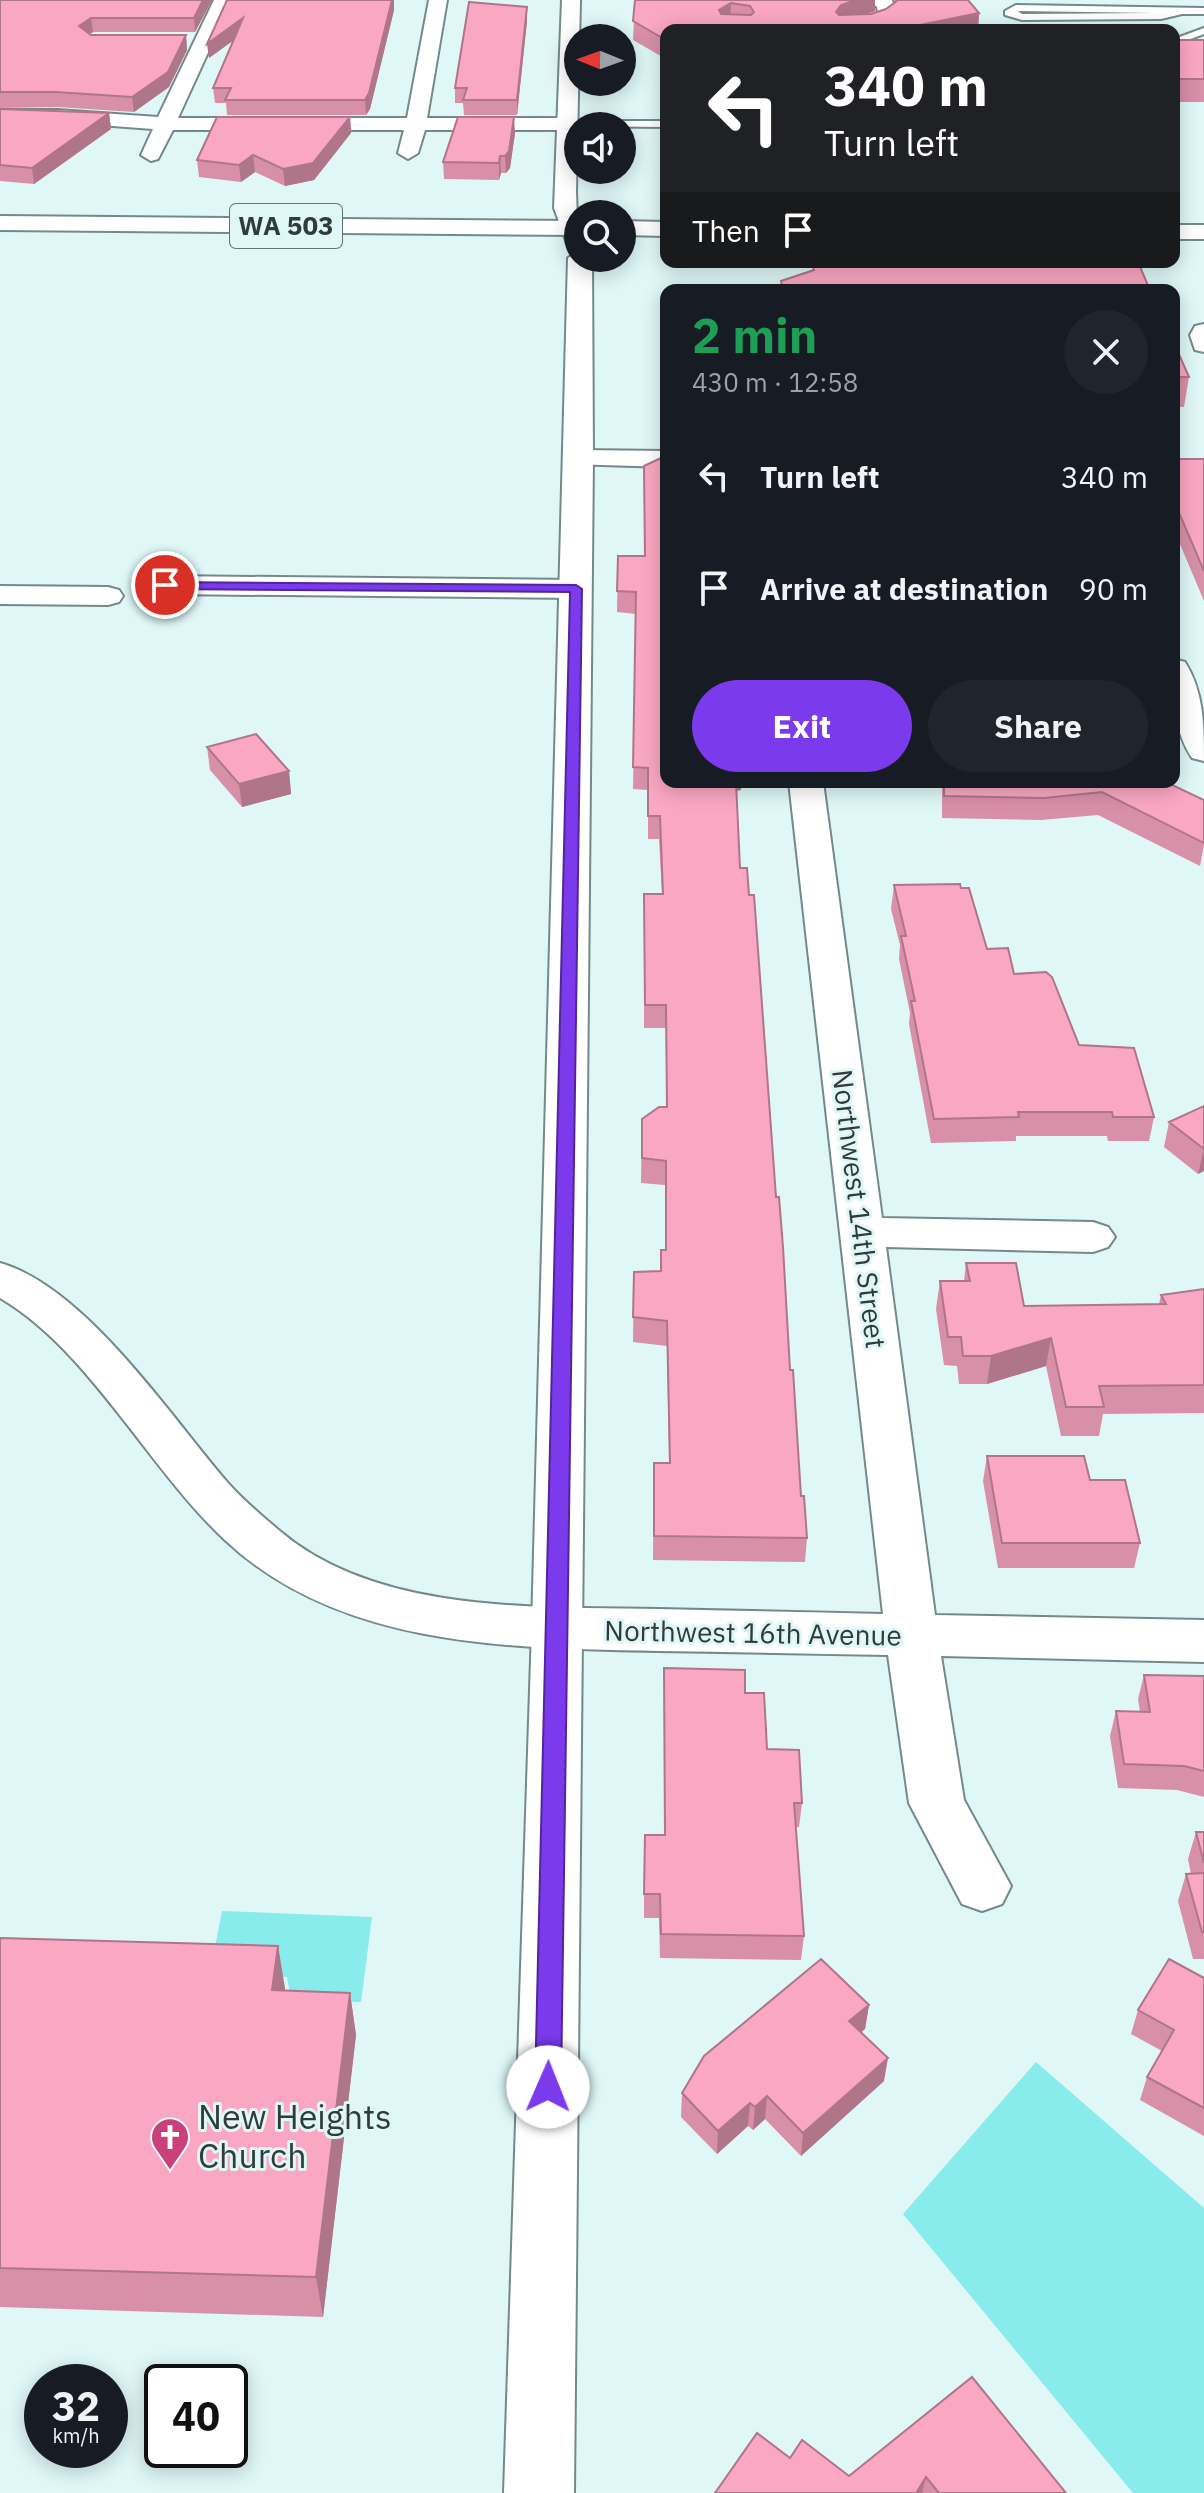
<!DOCTYPE html>
<html lang="en">
<head>
<meta charset="utf-8">
<style>
	body { margin:0; font-family:"IBM Plex Sans",sans-serif; background:#20242c; color:#f1f3f6; height:100vh; display:flex; flex-direction:column; font-size:30px; white-space:nowrap }
	* { box-sizing:border-box; margin:0 }
	p { font-size:26px; color:#9ea1a6 }
	.icon { flex:none; width:44px; height:44px; fill:none; stroke:currentColor; stroke-width:2; stroke-linecap:round; stroke-linejoin:round }
	.map { position:relative; flex:1; overflow:hidden }
	.sheet { position:absolute; left:660px; top:284px; width:520px; height:504px; display:flex; flex-direction:column; background:#171b24; border-radius:16px; box-shadow:0 4px 20px #0003 }
	.sheet>* { flex:none }
	.top-card { position:absolute; left:660px; top:24px; width:520px; height:244px; border-radius:16px; box-shadow:0 4px 20px #0003; background:#202124; color:#fff; overflow:hidden }
	.needle { width:52px; rotate:271deg }
	.controls { position:absolute; left:564px; top:24px; display:grid; gap:16px }
	.controls a { display:grid; place-items:center; width:72px; height:72px; border-radius:50%; background:#171b24; box-shadow:0 4px 20px #0003; font-size:40px }
	.speed { position:absolute; left:24px; top:2364px; display:flex; gap:16px; font-size:40px; font-weight:700; text-align:center }
	.speed>* { display:grid; place-content:center; width:104px; height:104px; border-radius:50%; background:#171b24; box-shadow:0 4px 20px #0003; line-height:1 }
	.speed small { font-size:20px; font-weight:400 }
	.speed .limit { border:4px solid #111; border-radius:12px; background:#fff; color:#111 }
	.pin { position:absolute; display:grid; place-items:center; width:68px; height:68px; color:#fff; margin:-34px; border:4px solid #fff; border-radius:50%; box-shadow:0 2px 8px #0007 }
	.me { position:absolute; width:88px; margin:-44px; rotate:1deg; stroke-linejoin:round; filter:drop-shadow(0 0 6px #0008) }
	.turn { display:flex; align-items:center; gap:28px; height:168px; padding:0 32px; font-size:36px }
	.turn .icon { width:104px; height:104px; stroke-width:2.5 }
	.turn b { display:block; font-size:56px; line-height:68px }
	.then { display:flex; align-items:center; height:76px; padding:0 32px; background:#0003; gap:16px; font-size:30px }
	.round { display:grid; place-items:center; flex:none; width:84px; height:84px; border-radius:42px; background:#20242c }
	.headline { display:flex; align-items:center; justify-content:space-between; height:136px; padding:0 32px }
	h1 { font-size:48px; font-weight:700; line-height:60px; color:#1e9e55 }
	.action { display:flex; gap:16px; margin-top:auto; padding:16px 32px }
	.action a { flex:1; height:92px; border-radius:48px; background:#7c3aed; color:#fff; font-size:32px; font-weight:700; line-height:92px; text-align:center }
	.action a+a { background:#20242c; color:#f1f3f6 }
	ul { padding:0; list-style:none }
	li { display:flex; align-items:center; gap:24px; height:112px; padding:0 32px }
	li div { flex:1 }
	li b { display:block; font-size:30px }
	li em { font-style:normal }
	.map>svg:first-child { display:block }
	.green { fill:#88ebec }
	.lines { fill:none; stroke-linecap:round; stroke-linejoin:round }
	.service-casing { stroke:#748a8a; stroke-width:4 }
	.minor-casing { stroke:#748a8a; stroke-width:4 }
	.tertiary-casing { stroke:#748a8a; stroke-width:4 }
	.primary-casing { stroke:#748a8a; stroke-width:4 }
	.service { fill:#fff; fill-rule:evenodd }
	.minor { fill:#fff; fill-rule:evenodd }
	.tertiary { fill:#fff; fill-rule:evenodd }
	.primary { fill:#fff; fill-rule:evenodd }
	.wall { fill:#d790a8 }
	.shaded-wall { fill:#af7588 }
	.building { fill:#faa7c3; stroke:#af7588; stroke-width:2; fill-rule:evenodd }
	.route { fill:#7c3aed; stroke:#51269a; stroke-width:2 }
	.labels { text-anchor:middle; stroke-width:6; stroke-linejoin:round; paint-order:stroke }
	.shield { fill:#dff7f7; stroke:#657373; stroke-width:2 }
	.shield-label { font-size:26px; font-weight:bold; fill:#313b3b }
	.street-label { font-size:28px; fill:#313b3b; stroke:#dff7f7 }
	.near-poi-label { font-size:34px; fill:#313b3b; stroke:#dff7f7; text-anchor:start }
</style>
</head>
<body>
<div class="map">
<svg width="1204" height="2493" viewBox="0 0 1204 2493">
	<rect width="100%" height="100%" fill="#dff7f7"/>
	<path class="green" d="M222,1911L372,1917L361,2002L291,1999L287,1977L210,1973Z
		M1036,2062L1204,2208V2493H1133L903,2214Z"/>
	<g class="lines">
		<g class="service-casing">
			<path id="service" d="M1016,5L1204,8V14H1182L1161,19L1022,20L1005,15V11ZM1018,11L1153,13L1022,14Z
				M1204,28V34L1174,45V39Z
				M566,121H666V127L562,126L560,124Z"/>
		</g>
		<g class="minor-casing">
			<path id="minor" d="M214,0H232L178,118H407L429,0H447L427,118H566L576,124L566,130H425L418,153L408,159L398,153L404,130H173L158,159L151,161L141,155L153,129L58,122H0V110H58L158,117Z
				M869,0H892L896,15C881,32 859,30 838,30L841,26L878,13L877,7Z
				M1204,324V352L1195,350L1190,335L1195,326Z
				M579,450L666,451V467L569,464L565,458L569,452Z
				M165,576L576,580L587,583L591,589L587,595L576,598L165,594L154,591L150,585L154,579Z
				M0,586L108,587L119,590L123,596L119,602L108,605L0,604Z
				M1174,659L1185,662C1204,692 1204,726 1204,761L1192,758C1172,728 1174,694 1174,659Z
				M789,782H823L882,1218L1093,1222L1108,1227L1115,1237L1108,1247L1093,1252L886,1247L935,1615L1204,1620V1662L941,1656L964,1800L1011,1886L1002,1904L982,1911L962,1904L909,1803L888,1655C812,1654 735,1652 659,1651C510,1648 340,1648 225,1540C148,1468 89,1350 0,1298V1263C85,1287 170,1416 228,1483C243,1500 263,1517 281,1532C378,1614 539,1607 659,1609C734,1611 809,1612 883,1614Z"/>
		</g>
		<g class="tertiary-casing">
			<path id="tertiary" d="M562,0H580L576,191L578,250L570,248L567,243L554,208Z
				M578,252V258H592L593,458L574,2493H504L532,1628L568,258Z"/>
		</g>
		<g class="primary-casing">
			<path id="primary" d="M0,216L578,221V235L0,230Z
				M622,221L666,222V236L622,235Z
				M1174,225H1204V239H1174Z"/>
		</g>
		<use href="#service" class="service"/>
		<use href="#minor" class="minor"/>
		<use href="#tertiary" class="tertiary"/>
		<use href="#primary" class="primary"/>
	</g>
	<path class="wall" d="M0,0H212L195,32H93L90,34L91,35H186L187,50L169,87L134,112L58,107L0,108Z
		M227,0H394V10L370,109L366,115H227L226,103H215L213,88L233,40L209,58Z
		M635,0H875V11L867,14L886,9L895,3L894,0H968L979,13L978,30H666V59L633,40Z
		M527,7V21L517,115H464L463,103H455V88Z
		M1174,40H1204V102H1174Z
		M0,110L109,113L111,129L34,184L0,181Z
		M350,117L351,133L314,180L285,186L255,172L241,182L199,177L197,160Z
		M515,133L510,168L506,173H501L499,180L444,179L443,162Z
		M1174,343L1189,377L1184,407H1174Z
		M1174,459H1204V601L1174,530Z
		M618,556H644L666,782H741V790L736,791L740,868L790,1370L801,1496L807,1538L805,1562L653,1560L654,1463H669L667,1346L633,1342L634,1272L661,1271L665,1250V1185L641,1183L642,1119L666,1107V1028H644V894H662L659,839H648V790L633,789L636,614L617,612Z
		M207,747L289,771L291,794L242,807L210,770Z
		M869,782H1166L1204,800V845L1200,866L1098,815L1041,820L942,818V784H869Z
		M894,885L987,949L1014,974L1079,1045L1154,1117L1149,1141H1108L1107,1136H1016V1141L931,1143L909,1024L910,1013L899,959L900,945L891,909Z
		M1204,1106V1171L1198,1174L1164,1147L1169,1122Z
		M966,1263L1024,1306L1159,1304L1161,1295L1204,1289V1413L1103,1414L1099,1436H1061L1046,1366L987,1384H959L957,1366L944,1365L936,1309L940,1281H964Z
		M987,1456L1090,1480L1140,1543L1134,1568H998L983,1481Z
		M664,1668L745,1693L767,1749L802,1803L799,1827H796L804,1936L801,1960L660,1958L659,1918H644V1860L664,1835Z
		M1144,1675L1204,1676V1797L1177,1790L1118,1788L1110,1736L1116,1711L1140,1712L1138,1699Z
		M1196,1832H1204V1959H1193L1178,1901L1186,1874H1191L1188,1859Z
		M0,1938L278,1946L285,1991L350,1993L356,2035L323,2317L0,2307Z
		M1204,1978V2136L1140,2100L1147,2077L1162,2051L1131,2034L1138,2010Z
		M869,2005L865,2029L861,2032L884,2081L801,2156L765,2119L753,2130L748,2126L717,2154L681,2117L682,2093Z
		M972,2377L1066,2493H715L790,2458L849,2476Z"/>
	<path class="shaded-wall" d="M203,0H212L195,32L194,18Z
		M392,0H394V10L370,109L366,115L365,100Z
		M856,0H875V11L840,23L836,12L841,5Z
		M731,3L730,21L718,28L719,10Z
		M527,7V21L517,115V100Z
		M979,13L978,30H919L920,25Z
		M91,18L93,32L81,40L79,26Z
		M243,18L244,33L209,58L207,44Z
		M186,35L187,50L169,87L134,112L132,97Z
		M109,113L111,129L34,184L32,168Z
		M350,117L351,133L314,180L285,186L283,169Z
		M514,117L515,133L510,168L506,173L505,156Z
		M253,155L255,172L241,182L239,165Z
		M500,156L501,173L499,180V163Z
		M289,771L291,794L242,807L239,784Z
		M735,782H741V790L734,791Z
		M1204,1149V1171L1198,1174Z
		M1051,1338L1046,1366L987,1384L991,1356Z
		M278,1946L285,1988L279,2033L272,1990Z
		M350,1993L356,2035L323,2317L316,2277Z
		M869,2005L865,2029L846,2045L849,2021Z
		M888,2058L884,2081L801,2156L803,2133Z
		M767,2096L765,2119L753,2130L755,2107Z
		M750,2103L748,2126L717,2154L718,2131Z
		M926,2477L922,2493H916Z"/>
	<path class="building" d="M0,0H203L194,18H91L79,26L91,35H186L168,72L132,97L56,92H0Z
		M227,0H392L369,93L365,100H225L231,88H213L243,18L207,44Z
		M635,0H856L841,5L836,12L839,15L871,14L886,9L898,0H968L979,13L920,25L935,30H666V40L633,21ZM731,3L750,6L754,12L751,15L721,14L719,10Z
		M469,2L527,7L517,100H463L467,88H455Z
		M1174,40H1204V79H1174Z
		M0,109L109,113L32,168L0,165Z
		M217,117H350L313,163L283,169L253,155L239,165L197,160Z
		M458,117H514L509,151L505,156H500L499,163L443,162Z
		M845,262H1138L1150,290H783L781,281L814,270L813,267H846Z
		M1174,343L1189,377H1174Z
		M663,457H666V782H736L740,868H747L749,895H754L776,1197H779L783,1247L790,1370H793L801,1496H804L807,1538L654,1536V1463H670L667,1321L633,1317L634,1272L661,1271V1250H666V1161L642,1158V1119L659,1107H667L666,1005H645L644,894H663L660,816H648V768L633,767L636,592L617,591L618,556H645L644,466Z
		M1174,459H1204V571L1174,501Z
		M256,734L289,771L239,784L207,747Z
		M944,782H1166L1204,800V843L1102,792L1044,798L944,796Z
		M960,884L961,888H969L987,949L1008,948L1014,974L1046,972L1052,977L1079,1045L1134,1048L1154,1117H1113L1112,1112H1018L1019,1117L934,1119L911,1001H915L901,936H906L894,885Z
		M1204,1106V1149L1169,1122Z
		M966,1263H1016L1024,1306L1166,1304L1161,1295L1204,1289V1385L1099,1386L1104,1407H1066L1051,1338L991,1356H963L961,1337H948L940,1281H970Z
		M987,1456H1084L1090,1480H1125L1140,1543H1002Z
		M664,1668L745,1670V1693H764L767,1749L799,1750L802,1803H794L804,1936L661,1934L660,1894H644L645,1835H665Z
		M1144,1675L1204,1676V1771L1184,1766L1124,1764L1116,1711L1150,1712Z
		M1196,1832H1204V1863Z
		M1204,1873V1932H1202L1186,1874Z
		M0,1938L278,1946L272,1990L350,1993L316,2277L0,2268Z
		M821,1959L869,2005L849,2021L888,2058L803,2133L767,2096L755,2107L750,2103L718,2131L682,2093L704,2056Z
		M1169,1959L1204,1978V2108L1147,2077L1174,2030L1138,2010Z
		M972,2377L1066,2493H939L926,2477L916,2493H715L757,2433L790,2458L802,2440L849,2476Z"/>
	<path class="route" d="M161,582L576,585L582,589L561,2087L557,2095L548,2099L539,2095L535,2087L570,592L165,589L161,587Z"/>
	<defs>
		<g id="church-pin" transform="scale(2)"><path d="M0 17L-7.5 6A9.5 9.5 0 1 1 7.5 6Z" fill="#c9407a" stroke="#dff7f7"/><path d="M-1.2-6h2.4v3.5h3.3v2.4h-3.3V6h-2.4V-.1h-3.3v-2.4h3.3Z" fill="#fff"/></g>
	</defs>
	<g fill-rule="evenodd">
		<use href="#church-pin" x="170" y="2137"/>
	</g>
	<g class="labels">
		<rect class="shield" x="230" y="204" width="112" height="44" rx="6"/>
		<g class="shield-label">
			<text x="286" y="235">WA 503</text>
		</g>
		<g class="street-label">
			<text transform="translate(859 1209) rotate(83)" y="10">Northwest 14th Street</text>
			<text transform="translate(753 1633) rotate(1)" y="10">Northwest 16th Avenue</text>
		</g>
		<g class="near-poi-label">
			<text x="198" y="2129">New Heights<tspan x="198" dy="39">Church</tspan></text>
		</g>
	</g>
</svg>
<div class="controls">
<a><svg class="needle" viewBox="-14 -14 28 28"><path d="M0-13l5 13h-10z" fill="#e53935"/><path d="M0 13l5-13h-10z" fill="#9ea1a6"/></svg></a>
<a><svg class="icon" aria-label="sound" viewBox="0 0 24 24"><path d="M4 9h4l5-4v14l-5-4H4zM17 9q2 3 0 6"/></svg></a>
<a><svg class="icon" aria-label="search" viewBox="0 0 24 24"><circle cx="10" cy="10" r="6"/><path d="M15 15l6 6"/></svg></a>
</div>
<div class="speed"><div>32<small>km/h</small></div><div class="limit">40</div></div>
<div class="pin" style="left:165px;top:585px;background:#d93025"><svg class="icon" aria-label="arrive" viewBox="0 0 24 24"><path d="M6 21V4h12l-3 4 3 4H6"/></svg></div>
<svg class="me" style="left:548px;top:2087px" viewBox="-20 -20 40 40"><circle r="19" fill="#fff"/><path d="M0-13L10 11 0 6-10 11z" fill="#7c3aed"/></svg>
<div class="top-card">
<div class="turn"><svg class="icon" aria-label="left" viewBox="0 0 24 24"><path d="M17 20v-9H6M10 6l-5 5 5 5"/></svg><div><b>340 m</b>Turn left</div></div>
<div class="then">Then<svg class="icon" aria-label="arrive" viewBox="0 0 24 24"><path d="M6 21V4h12l-3 4 3 4H6"/></svg></div>
</div>
<section class="sheet">
<div class="headline"><div><h1>2 min</h1><p>430 m · 12:58</p></div><a class="round"><svg class="icon" aria-label="close" viewBox="0 0 24 24"><path d="M6 6l12 12M18 6L6 18"/></svg></a></div>
<ul>
<li><svg class="icon" aria-label="left" viewBox="0 0 24 24"><path d="M17 20v-9H6M10 6l-5 5 5 5"/></svg><div><b>Turn left</b></div><em>340 m</em></li>
<li><svg class="icon" aria-label="arrive" viewBox="0 0 24 24"><path d="M6 21V4h12l-3 4 3 4H6"/></svg><div><b>Arrive at destination</b></div><em>90 m</em></li>
</ul>
<div class="action"><a>Exit</a><a>Share</a></div>
</section>
</div>
</body>
</html>
